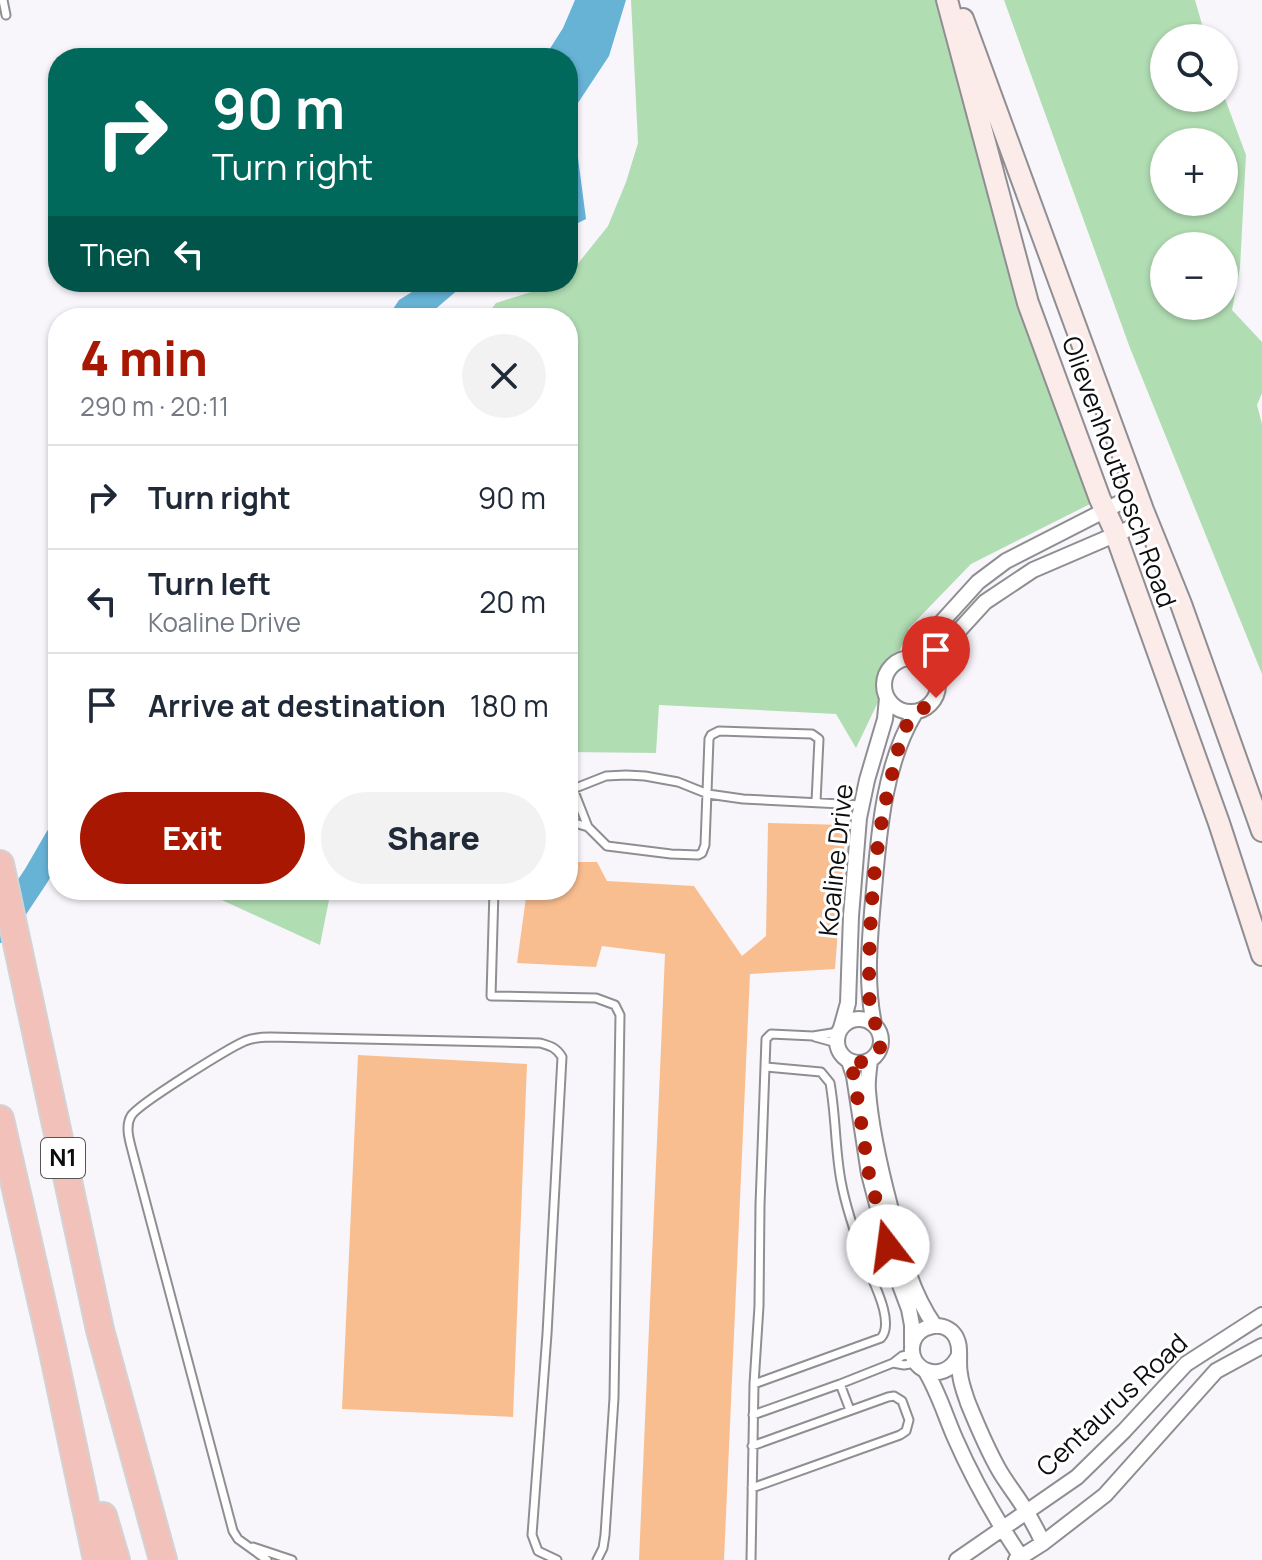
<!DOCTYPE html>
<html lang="en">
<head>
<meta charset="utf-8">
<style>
	body { margin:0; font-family:Manrope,sans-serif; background:#f2f2f3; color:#1f2937; height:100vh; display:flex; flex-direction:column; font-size:30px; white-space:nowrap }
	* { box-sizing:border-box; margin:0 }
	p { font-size:26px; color:#747a83 }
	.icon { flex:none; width:44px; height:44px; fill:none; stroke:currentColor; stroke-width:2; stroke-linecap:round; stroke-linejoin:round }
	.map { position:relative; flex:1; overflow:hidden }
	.details { position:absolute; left:48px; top:308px; width:530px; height:592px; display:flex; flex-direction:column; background:#fff; border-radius:32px; box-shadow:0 2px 6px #0004 }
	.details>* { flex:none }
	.top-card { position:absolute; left:48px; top:48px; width:530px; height:244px; border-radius:32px; box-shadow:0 2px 6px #0004; background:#00695c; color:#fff; overflow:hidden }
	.controls { position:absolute; left:1150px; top:24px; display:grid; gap:16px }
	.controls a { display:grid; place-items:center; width:88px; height:88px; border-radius:50%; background:#fff; box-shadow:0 2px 6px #0004; font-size:40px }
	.pin { position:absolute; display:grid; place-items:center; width:68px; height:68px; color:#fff; margin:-82px -34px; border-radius:50% 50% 50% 0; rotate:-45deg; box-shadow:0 0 8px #0007 }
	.pin .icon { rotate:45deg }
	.me { position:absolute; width:88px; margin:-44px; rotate:345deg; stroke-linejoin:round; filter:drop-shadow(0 0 6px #0008) }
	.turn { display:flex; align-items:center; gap:28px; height:168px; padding:0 32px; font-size:36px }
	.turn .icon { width:104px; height:104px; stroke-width:2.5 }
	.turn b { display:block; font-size:56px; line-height:68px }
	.then { display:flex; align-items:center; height:76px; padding:0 32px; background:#0003; gap:16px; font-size:30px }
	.round { display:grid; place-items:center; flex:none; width:84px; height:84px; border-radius:42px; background:#f2f2f3 }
	.headline { display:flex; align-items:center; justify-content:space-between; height:136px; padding:0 32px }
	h1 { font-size:48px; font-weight:800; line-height:60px; color:#a81701 }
	.action { display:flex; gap:16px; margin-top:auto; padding:16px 32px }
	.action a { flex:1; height:92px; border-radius:48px; background:#a81701; color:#fff; font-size:32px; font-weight:800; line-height:92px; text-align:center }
	.action a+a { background:#f2f2f3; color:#1f2937 }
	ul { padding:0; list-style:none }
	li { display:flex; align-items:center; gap:24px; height:104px; padding:0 32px; border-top:2px solid #e0e1e3 }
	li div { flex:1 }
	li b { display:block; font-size:30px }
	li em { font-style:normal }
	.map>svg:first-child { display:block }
	.green { fill:#b1ddb3; fill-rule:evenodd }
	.water { fill:#67b3d6 }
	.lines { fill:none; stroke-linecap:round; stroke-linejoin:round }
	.river { stroke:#67b3d6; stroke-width:26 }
	.building { fill:#f9be90 }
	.service-casing { stroke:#8f8e92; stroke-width:11 }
	.minor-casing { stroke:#8f8e92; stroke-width:18 }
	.secondary-casing { stroke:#8f8e92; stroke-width:24 }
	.motorway-casing { stroke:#d3d3d4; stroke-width:30 }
	.service { stroke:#fff; stroke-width:7 }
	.minor { stroke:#fff; stroke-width:14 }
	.secondary { stroke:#fbecea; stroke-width:20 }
	.motorway { stroke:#f2c1ba; stroke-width:26 }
	.route { stroke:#a81701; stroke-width:14; stroke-dasharray:0 25.2 }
	.labels { text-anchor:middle; stroke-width:6; stroke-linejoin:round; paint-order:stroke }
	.shield { fill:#fff; stroke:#565556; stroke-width:2 }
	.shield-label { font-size:24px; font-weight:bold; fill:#0d0c0e }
	.street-label { font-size:26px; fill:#0d0c0e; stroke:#fff }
</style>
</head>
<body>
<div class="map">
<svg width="1262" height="1560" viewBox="0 0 1262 1560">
	<rect width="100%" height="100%" fill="#f8f6fb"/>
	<path class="green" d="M631,0H947L1008,226L1100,499L971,564L909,628L879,700L856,748L836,714L659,705L656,753L568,752V318H485L496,303L563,282H568V276L608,226L626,182L638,143Z
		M1004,0H1195L1206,38H1164V98H1224V96L1246,155L1240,268L1232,310L1262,342V393L1257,405L1262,424V674L1130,348ZM1164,142H1224V202H1164ZM1164,246H1224V306H1164Z
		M200,890H331L320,945Z"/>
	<path class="water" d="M575,0H626L609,56L572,112L586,219L568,228V58H544L563,28Z
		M428,282H467L425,318H387L399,300Z"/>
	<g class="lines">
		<path class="river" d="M0,930L36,876L58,838"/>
	</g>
	<path class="building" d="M768,823L846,825L835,969L750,974L724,1560H639L665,954L602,946L596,967L517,963L527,890H568V862H597L607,881L694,886L742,956L766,936Z
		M358,1055L527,1064L513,1417L342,1409Z"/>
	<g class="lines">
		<g class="service-casing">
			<path id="service" d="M3,0L6,15
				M573,789L588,827L607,846L671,854L698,855L702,853L705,845L709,739L711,735L719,731L812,734L819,739L816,802
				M568,791L606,776L626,775L645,776L678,782L708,794L743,799L861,805
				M568,821L588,827
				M494,890L491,996L596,998L615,1005L620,1015L614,1398L605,1535L603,1548L597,1560
				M815,1037L837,1043
				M893,1363L904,1365L916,1363
				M754,1384L881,1338C895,1322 873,1282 866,1264C856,1237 846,1209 841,1181C835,1149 836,1116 830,1083L821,1072L766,1067
				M840,1384L850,1410
				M753,1415L840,1384L893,1363L902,1356L912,1354
				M752,1488L900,1435L906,1431L909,1420L902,1401L894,1396L888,1397L752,1446
				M253,1547L292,1560
				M267,1560L238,1539L233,1531L134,1158C131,1145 124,1128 131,1116C138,1104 229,1048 245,1041C253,1038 261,1037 270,1037L540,1043C550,1046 556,1047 562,1057L547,1334L532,1535L538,1551L557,1560
				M751,1560L754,1384L759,1306L760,1205L766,1039L771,1034L813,1036L838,1032"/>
		</g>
		<g class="minor-casing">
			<path id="minor" d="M884 685a27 27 0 1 1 54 0a27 27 0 1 1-54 0Z
				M909,658L978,582L1006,561L1137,494
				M932,667L953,637L985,602L1033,570L1147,521
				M837 1041a22 22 0 1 1 44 0a22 22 0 1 1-44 0Z
				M874,1024C865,981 870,935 874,890C879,831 884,765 915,713
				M841,1028L848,1003L851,916L859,818L867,780L885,719L887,698
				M870,1060C869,1070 867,1081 868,1091C871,1130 880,1168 890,1206C900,1247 910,1291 935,1326
				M849,1061L854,1076L869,1174L894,1269L909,1309L912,1325V1345
				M958,1357C944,1385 905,1371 913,1342C918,1326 941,1320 953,1333C963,1344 957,1360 960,1374C961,1384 965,1394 968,1403C977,1425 987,1449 999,1470C1007,1484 1018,1497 1026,1511C1032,1521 1038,1532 1043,1543
				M925,1370C938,1391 945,1415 955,1438C972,1477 997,1521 1021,1557
				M957,1560L1077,1477L1124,1431L1186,1364L1262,1315
				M1016,1560L1043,1543L1105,1495L1216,1371L1262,1346"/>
		</g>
		<g class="secondary-casing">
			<path id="secondary" d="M947,0L1028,303L1100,499L1113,527L1219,823L1262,955
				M963,19L1143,510L1181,604L1262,831"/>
		</g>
		<g class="motorway-casing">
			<path id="motorway" d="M0,864L100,1330L163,1560
				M0,1119L52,1347L97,1560
				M103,1516L116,1560"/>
		</g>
		<use href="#service" class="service"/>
		<use href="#minor" class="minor"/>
		<use href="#secondary" class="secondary"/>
		<use href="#motorway" class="motorway"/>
	</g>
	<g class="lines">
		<path class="route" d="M888,1246L869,1174L854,1076L849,1061C863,1065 879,1059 881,1043C882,1034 876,1028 874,1020C871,1011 869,1001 869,990C869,916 874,839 894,767C897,755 899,742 904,732C906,726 912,715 917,712C925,707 930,706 936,698"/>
	</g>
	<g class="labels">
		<rect class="shield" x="41" y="1138" width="44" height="40" rx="6"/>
		<g class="shield-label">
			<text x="63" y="1166">N1</text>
		</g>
		<g class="street-label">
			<text transform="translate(1119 472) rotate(70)" y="9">Olievenhoutbosch Road</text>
			<text transform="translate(836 860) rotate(-84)" y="9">Koaline Drive</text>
			<text transform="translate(1112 1405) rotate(-43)" y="9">Centaurus Road</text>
		</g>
	</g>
</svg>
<div class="controls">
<a><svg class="icon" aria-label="search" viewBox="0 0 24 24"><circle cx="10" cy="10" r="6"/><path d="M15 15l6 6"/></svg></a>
<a>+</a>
<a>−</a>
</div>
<div class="pin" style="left:936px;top:698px;background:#d93025"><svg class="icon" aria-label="arrive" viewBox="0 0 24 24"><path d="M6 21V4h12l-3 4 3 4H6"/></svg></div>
<svg class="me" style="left:888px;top:1246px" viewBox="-20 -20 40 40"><circle r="19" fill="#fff"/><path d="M0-13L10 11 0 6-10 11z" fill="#a81701"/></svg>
<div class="top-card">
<div class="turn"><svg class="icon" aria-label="right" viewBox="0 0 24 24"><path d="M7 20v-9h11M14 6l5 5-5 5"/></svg><div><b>90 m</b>Turn right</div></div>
<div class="then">Then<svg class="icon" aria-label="left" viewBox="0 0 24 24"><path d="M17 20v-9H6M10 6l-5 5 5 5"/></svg></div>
</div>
<section class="details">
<div class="headline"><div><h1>4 min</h1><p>290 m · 20:11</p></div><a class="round"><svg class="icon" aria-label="close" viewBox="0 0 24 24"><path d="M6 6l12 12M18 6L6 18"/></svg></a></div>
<ul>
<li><svg class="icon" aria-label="right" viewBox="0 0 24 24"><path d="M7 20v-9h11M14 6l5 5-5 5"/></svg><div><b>Turn right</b></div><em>90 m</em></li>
<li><svg class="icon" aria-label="left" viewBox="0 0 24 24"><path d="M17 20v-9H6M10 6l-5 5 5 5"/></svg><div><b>Turn left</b><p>Koaline Drive</p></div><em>20 m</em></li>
<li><svg class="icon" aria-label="arrive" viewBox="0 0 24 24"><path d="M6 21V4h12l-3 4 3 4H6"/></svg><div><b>Arrive at destination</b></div><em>180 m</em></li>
</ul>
<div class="action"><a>Exit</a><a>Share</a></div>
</section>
</div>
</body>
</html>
